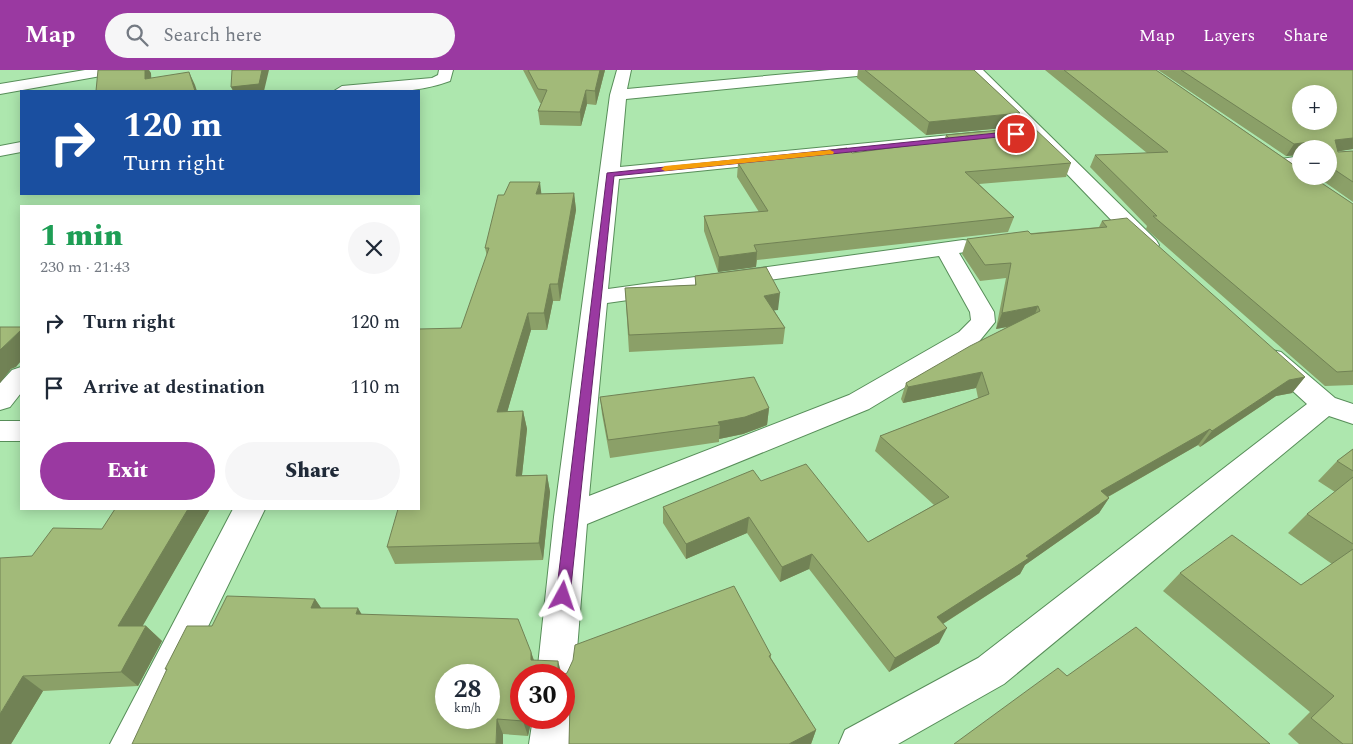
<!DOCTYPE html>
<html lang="en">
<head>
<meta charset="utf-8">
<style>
	body { margin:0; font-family:Spectral,serif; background:#f6f6f7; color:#1f2937; height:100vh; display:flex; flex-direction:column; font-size:19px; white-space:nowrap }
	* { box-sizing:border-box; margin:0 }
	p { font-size:16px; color:#747a83 }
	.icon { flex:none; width:28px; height:28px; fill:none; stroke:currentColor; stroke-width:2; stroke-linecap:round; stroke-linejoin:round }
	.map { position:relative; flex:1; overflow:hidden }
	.drawer { position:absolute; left:20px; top:135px; width:400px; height:305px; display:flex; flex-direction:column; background:#fff; border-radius:0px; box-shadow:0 2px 12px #0003 }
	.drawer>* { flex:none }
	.banner { position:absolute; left:20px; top:20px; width:400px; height:105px; border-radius:0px; box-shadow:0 2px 12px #0003; background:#1a4fa0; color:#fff; overflow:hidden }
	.controls { position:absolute; left:1292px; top:15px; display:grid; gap:10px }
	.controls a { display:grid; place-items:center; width:45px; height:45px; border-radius:50%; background:#fff; box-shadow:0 2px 12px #0003; font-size:25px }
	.speed { position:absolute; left:435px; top:594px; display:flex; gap:10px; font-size:25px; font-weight:700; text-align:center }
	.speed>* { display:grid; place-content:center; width:65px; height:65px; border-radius:50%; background:#fff; box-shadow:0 2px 12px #0003; line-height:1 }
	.speed small { font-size:12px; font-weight:400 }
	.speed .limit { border:8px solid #d22; background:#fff; color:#111 }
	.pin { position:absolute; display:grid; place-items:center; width:42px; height:42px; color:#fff; margin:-21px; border:2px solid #fff; border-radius:50%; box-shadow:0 1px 5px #0007 }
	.me { position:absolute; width:55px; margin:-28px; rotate:5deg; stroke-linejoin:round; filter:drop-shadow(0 0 4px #0008) }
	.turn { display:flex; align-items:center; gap:18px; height:105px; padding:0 20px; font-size:22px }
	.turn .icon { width:65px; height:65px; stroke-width:2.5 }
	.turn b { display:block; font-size:35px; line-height:42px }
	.round { display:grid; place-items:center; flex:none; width:52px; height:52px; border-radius:26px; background:#f6f6f7 }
	.head { display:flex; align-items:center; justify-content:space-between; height:85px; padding:0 20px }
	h1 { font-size:30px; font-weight:800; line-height:38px; color:#1e9e55 }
	.action { display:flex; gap:10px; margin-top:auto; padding:10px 20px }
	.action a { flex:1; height:58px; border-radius:30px; background:#9a39a1; color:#fff; font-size:20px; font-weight:800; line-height:58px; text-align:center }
	.action a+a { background:#f6f6f7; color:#1f2937 }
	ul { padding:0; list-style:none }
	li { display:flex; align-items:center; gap:15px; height:65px; padding:0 20px }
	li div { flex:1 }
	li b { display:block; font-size:19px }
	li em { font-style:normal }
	header { display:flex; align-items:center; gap:30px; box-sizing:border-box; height:70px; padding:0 25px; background:#9a39a1; color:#fff }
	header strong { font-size:24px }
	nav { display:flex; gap:28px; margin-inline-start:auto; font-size:18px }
	.search { width:350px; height:45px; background:#f6f6f7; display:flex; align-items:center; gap:12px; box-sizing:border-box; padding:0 18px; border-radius:28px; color:#747a83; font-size:19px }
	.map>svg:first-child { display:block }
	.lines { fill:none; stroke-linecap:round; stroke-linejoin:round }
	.minor-casing { stroke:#578e59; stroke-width:2 }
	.minor { fill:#fff; fill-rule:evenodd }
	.wall { fill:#8ba068 }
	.shaded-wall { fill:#718255 }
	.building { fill:#a2ba79; stroke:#718255; fill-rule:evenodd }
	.route { fill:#9a39a1; stroke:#642569 }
	.slow { fill:#f59e0b }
</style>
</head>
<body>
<header>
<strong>Map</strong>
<div class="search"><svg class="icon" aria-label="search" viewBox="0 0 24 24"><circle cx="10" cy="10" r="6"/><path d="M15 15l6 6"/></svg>Search here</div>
<nav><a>Map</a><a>Layers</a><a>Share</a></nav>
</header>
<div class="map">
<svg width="1353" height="674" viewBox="0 0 1353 674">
	<rect width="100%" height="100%" fill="#ade7ae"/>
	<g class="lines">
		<g class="minor-casing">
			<path id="minor" d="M85,0H119L112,4L0,24V14Z
				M439,0H453L450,11C416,24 371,23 334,21L342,16L432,8L438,5Z
				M617,0H631L627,19L830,0H884L877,4L626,29L620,97L982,62L988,63L991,67L988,71L982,72L619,109L608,219L963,170L971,171L974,176L971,181L959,183L994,242L995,252L977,274L869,339L587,454L575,605L569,618L564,620V605H537L554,447L610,25ZM939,186L970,242L971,250L959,262L849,325L589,426L607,233Z
				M967,0H983L1156,170L1159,175L1156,180L1148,181L1140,180Z
				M21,72V82L0,86V76Z
				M1301,86V97L1275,98L1273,94L1275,90Z
				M1272,280L1281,282L1335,328L1353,334V354L1329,346L1004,614L898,674H839L845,660L978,588L1307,334L1263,294L1259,288L1263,282Z
				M21,297V323L10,337L0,340V313L12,300Z
				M0,351H21V371H0Z
				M233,439H265L151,674H110Z
				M564,633L572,648L569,674H529L533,648H564Z"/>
		</g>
		<use href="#minor" class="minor"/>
	</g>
	<path class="wall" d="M523,0H605L596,35L587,34L581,56L540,55L538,41L541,33H540Z
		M858,0H974L1020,43L1015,57L926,65L857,8Z
		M1045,0H1156L1281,86L1353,134V315L1325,316L1146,159L1147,156L1090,97L1095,85L1147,83Z
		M1158,0H1353V79L1337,81L1338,82L1353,81V132L1316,106H1329V79H1301V85L1286,86Z
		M946,65L1071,93L1066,107L979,114L1014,147L1008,162L757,190L756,197L718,202L704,161V146L759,142L737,107L738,93L807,85L808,83H852L944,71Z
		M574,123L576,140L560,231H553L547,260H531L507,342L523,341L527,359L522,405H547L550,422L543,490L395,494L387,477L487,186L485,178L542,124Z
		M1102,151L1305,307L1292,323L1276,326L1200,377L1198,375L1108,427L1109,428L1099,443L1025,495L1020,504L943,554L939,573L889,602L809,499L780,512L747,463L686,489L663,453V437L761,411L868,472L934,435L875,381L880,366L978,328L976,318L903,333L901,329L906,313L1007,257L996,259L1006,208L980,211L962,184L967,169L1099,157Z
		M695,206L778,240H774L785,258L783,274L629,282L625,218L695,215Z
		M600,327L769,338L767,355L743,364L719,369V372L610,388L602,344Z
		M1353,379V674H1299L1288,664L1310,642L1163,521L1180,503L1301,515L1332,494L1288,463L1307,444L1335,422L1318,411L1337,391Z
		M115,439H210L142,556H146L162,571L138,616L43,621L11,674L32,486L102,459Z
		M315,529L321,538L362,544L531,582L534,590L521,605V648H532L528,666L503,664L167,601L165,599L212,556Z
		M771,585V588L816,660L811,674H569L570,641L566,632H564V621Z"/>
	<path class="shaded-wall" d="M145,0H149L151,3L152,21L145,9Z
		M262,0H269L264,21H233L231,17Z
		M600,0H605L596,35L595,21Z
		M189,2L195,15L197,21H195Z
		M586,20L587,34L581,56L580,42Z
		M1020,43L1015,57L926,65L929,52Z
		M1353,68V79L1329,83L1335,70Z
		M1310,72L1306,79H1301V85L1286,86L1294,74Z
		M540,112L542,129L536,124Z
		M574,123L576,140L560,231L558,214Z
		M757,182L756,197L718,202L719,187Z
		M550,214L553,231L547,260L544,243Z
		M780,223L778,240L762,242L764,226Z
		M1038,236L1032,252L996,259L1002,243Z
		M528,243L531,260L502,360L497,342Z
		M21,260V291L16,297L11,299L0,313V280Z
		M982,302L976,318L903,333L908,317Z
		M1305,307L1292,323L1276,326L1200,377L1212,361L1289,310Z
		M769,338L767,355L743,364L719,369L720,355L718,352Z
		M523,341L527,359L520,423L516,406Z
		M1210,359L1198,375L1090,437L1101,421Z
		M547,405L550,422L543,490L539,473Z
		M1109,428L1099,443L1025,495L1020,504L930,562L937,547Z
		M188,439H210L134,571L118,556Z
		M749,447L747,463L686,489V474Z
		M812,484L809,499L780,512L782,497Z
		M315,529L326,545L311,538Z
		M358,538L368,555L356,544Z
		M146,556L162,571L138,616L121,602Z
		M947,558L939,573L889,602L895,588Z
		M531,582L536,598L531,590Z
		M558,591L562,605H558Z
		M23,606L43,621L11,674H0V644Z
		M524,648H532L528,666L523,651Z
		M497,649L503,664V674H496Z
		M816,660L811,674H789Z"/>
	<path class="building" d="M98,0H145V9L189,2L195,21H96Z
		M232,0H262L259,14L231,17Z
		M528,0H600L595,21L586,20L580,42L538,41L547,20L538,19Z
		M865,0H974L1020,43L929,52Z
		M1064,0H1156L1301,100V106H1311L1353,134V301L1337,302L1153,146H1157L1095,85L1168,82Z
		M1181,0H1353V68L1335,70L1338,82L1353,81V112L1329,96V79H1311L1310,72L1294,74ZM1301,24H1329V51H1301Z
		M1033,57L1071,93L965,102L1014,147L754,175L757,182L719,187L704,146L768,141L738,93L809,85L808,83L847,78L852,83L951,70L946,65Z
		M510,112H540L536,124L574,123L558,214H550L544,243H528L497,342L523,341L516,406L547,405L539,473L387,477L398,439H419V259L461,258L489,178H485L498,125H504Z
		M1127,148L1305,307L1289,310L1212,361L1210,359L1101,421L1109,428L1026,486L1029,488L937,547L947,558L895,588L812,484L782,497L749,447L686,474L663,437L753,400L761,411L806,394L868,472L949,427L880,366L989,324L982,302L908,317L906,313L970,276L1040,241L1038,236L1002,243L1011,193L985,195L967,169L1028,161L1031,164L1107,157L1102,151Z
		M766,197L780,223L764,226L785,258L629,265L625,218L696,215L695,206Z
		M0,257H21V260L0,280Z
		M754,307L769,338L745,347L718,352L720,355L608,370L600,327Z
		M1353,379V401L1337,391Z
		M1353,407V474L1307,444Z
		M115,439H188L118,556H146L121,602L23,606L0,644V488L32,486L53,458L102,459Z
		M1232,465L1301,515L1353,479V674H1343L1311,648L1334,626L1180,503Z
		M734,516L771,585L769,586L816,660L789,674H569L570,633L564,620L563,605L567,603L573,590L575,575Z
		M227,526L315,529L311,538H358L356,544L518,549L531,582V590L558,591V604L559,605H521V648H524L523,651L497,649L496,674H132L167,599H165L187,556H212ZM446,605H489V648H446Z
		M1136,557L1270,674H954L1058,598L1067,606Z"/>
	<path class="route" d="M1016,61L1018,65L614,106L570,526L568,531L563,532L558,531L556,526L607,103Z"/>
	<path class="slow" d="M830,80L834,82L833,84L665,101L661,99L665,96Z"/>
</svg>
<div class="controls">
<a>+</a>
<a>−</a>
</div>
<div class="speed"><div>28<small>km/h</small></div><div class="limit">30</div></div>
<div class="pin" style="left:1016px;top:64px;background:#d93025"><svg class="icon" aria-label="arrive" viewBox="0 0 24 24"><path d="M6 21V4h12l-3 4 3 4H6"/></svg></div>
<svg class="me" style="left:563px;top:526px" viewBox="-20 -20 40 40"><path d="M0-17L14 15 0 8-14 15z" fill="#9a39a1" stroke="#fff" stroke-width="4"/></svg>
<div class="banner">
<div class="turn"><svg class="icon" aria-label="right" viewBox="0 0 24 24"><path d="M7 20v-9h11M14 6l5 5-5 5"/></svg><div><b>120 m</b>Turn right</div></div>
</div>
<section class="drawer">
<div class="head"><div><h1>1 min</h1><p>230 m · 21:43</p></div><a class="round"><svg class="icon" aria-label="close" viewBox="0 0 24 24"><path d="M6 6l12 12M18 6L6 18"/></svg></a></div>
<ul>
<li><svg class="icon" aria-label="right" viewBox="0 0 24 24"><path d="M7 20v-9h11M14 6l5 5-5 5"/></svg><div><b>Turn right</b></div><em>120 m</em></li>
<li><svg class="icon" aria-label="arrive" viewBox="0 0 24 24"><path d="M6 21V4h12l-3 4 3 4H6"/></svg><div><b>Arrive at destination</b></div><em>110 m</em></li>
</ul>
<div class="action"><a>Exit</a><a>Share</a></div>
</section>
</div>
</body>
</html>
